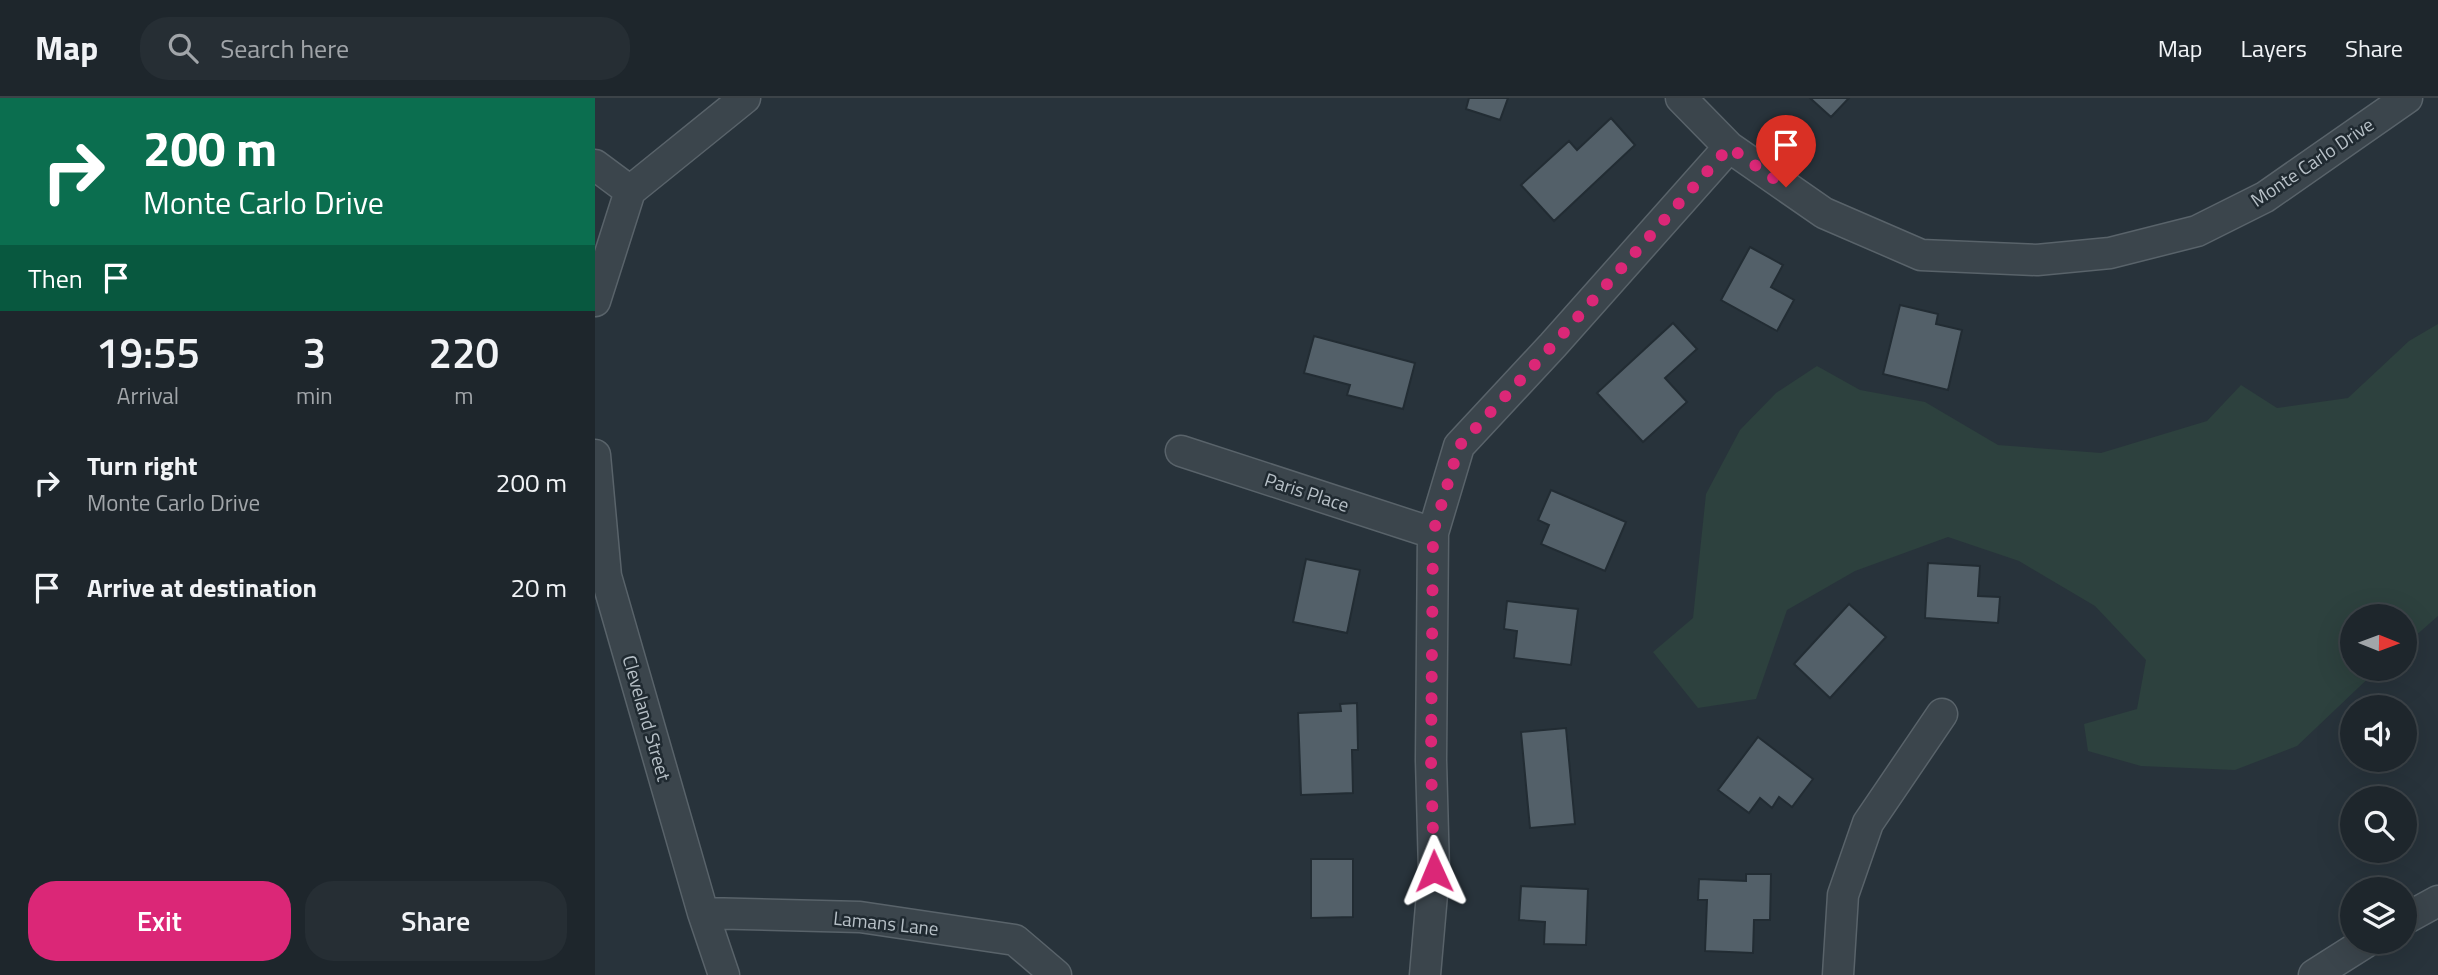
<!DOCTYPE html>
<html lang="en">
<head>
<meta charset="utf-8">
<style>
	body { margin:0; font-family:"Titillium Web",sans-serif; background:#262e34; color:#f1f3f6; height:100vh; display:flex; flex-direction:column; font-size:26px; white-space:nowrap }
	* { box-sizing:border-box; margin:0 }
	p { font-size:23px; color:#a1a5a9 }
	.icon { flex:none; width:38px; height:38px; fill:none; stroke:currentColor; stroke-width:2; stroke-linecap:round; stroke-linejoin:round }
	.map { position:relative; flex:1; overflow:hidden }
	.drawer { display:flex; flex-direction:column; background:#1e262c; width:595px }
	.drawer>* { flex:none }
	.top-card { background:#0b6e4f; color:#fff; overflow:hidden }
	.needle { width:46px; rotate:91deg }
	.controls { position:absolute; left:1745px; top:506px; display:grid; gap:14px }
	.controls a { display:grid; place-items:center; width:77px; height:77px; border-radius:50%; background:#1e262c; box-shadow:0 7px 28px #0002,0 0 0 2px #3c4348; font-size:35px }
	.pin { position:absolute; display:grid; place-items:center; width:60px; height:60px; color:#fff; margin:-72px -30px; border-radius:50% 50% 50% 0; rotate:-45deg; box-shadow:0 0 7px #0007 }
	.pin .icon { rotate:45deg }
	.me { position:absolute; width:77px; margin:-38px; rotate:359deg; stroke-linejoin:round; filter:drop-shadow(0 0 5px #0008) }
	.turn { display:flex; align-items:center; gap:24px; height:147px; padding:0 28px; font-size:32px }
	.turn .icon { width:91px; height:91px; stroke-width:2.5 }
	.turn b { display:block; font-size:49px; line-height:60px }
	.then { display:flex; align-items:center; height:66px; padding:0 28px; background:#0003; gap:14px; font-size:26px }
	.eta { display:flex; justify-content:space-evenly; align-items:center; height:119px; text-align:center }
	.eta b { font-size:42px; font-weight:600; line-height:49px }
	.button { display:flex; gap:14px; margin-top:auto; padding:14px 28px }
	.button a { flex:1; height:80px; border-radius:28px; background:#db2777; color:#fff; font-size:28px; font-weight:600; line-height:80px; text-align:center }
	.button a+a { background:#262e34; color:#f1f3f6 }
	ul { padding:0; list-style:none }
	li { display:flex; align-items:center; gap:21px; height:105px; padding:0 28px }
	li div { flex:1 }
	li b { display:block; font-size:26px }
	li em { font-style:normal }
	header { display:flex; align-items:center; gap:42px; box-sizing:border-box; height:98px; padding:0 35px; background:#1e262c; border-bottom:2px solid #3c4348 }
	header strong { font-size:33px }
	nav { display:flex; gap:38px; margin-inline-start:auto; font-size:24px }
	.search { width:490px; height:63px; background:#262e34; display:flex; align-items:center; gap:18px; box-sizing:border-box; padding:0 24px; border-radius:28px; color:#a1a5a9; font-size:26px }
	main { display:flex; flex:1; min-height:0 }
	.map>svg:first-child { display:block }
	.green { fill:#2d413e }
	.building { fill:#536069; stroke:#222c33; stroke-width:2 }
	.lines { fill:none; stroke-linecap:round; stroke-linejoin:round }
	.minor-casing { stroke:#59636a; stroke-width:33 }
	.minor { stroke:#3b454c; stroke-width:30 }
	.route { stroke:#db2777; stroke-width:12; stroke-dasharray:0 21.6 }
	.labels { text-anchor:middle; stroke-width:5; stroke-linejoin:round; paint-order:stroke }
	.street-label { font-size:19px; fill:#b7c0c7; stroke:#202a31 }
</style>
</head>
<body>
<header>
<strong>Map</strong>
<div class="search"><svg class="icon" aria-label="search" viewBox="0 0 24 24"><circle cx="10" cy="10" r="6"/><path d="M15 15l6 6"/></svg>Search here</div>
<nav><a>Map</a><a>Layers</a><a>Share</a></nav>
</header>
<main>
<section class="drawer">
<div class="top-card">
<div class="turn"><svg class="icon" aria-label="right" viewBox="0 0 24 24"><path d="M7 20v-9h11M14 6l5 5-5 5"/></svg><div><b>200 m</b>Monte Carlo Drive</div></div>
<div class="then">Then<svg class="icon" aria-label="arrive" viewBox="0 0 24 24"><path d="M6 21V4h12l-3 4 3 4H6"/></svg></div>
</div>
<div class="eta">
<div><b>19:55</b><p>Arrival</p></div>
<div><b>3</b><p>min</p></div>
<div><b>220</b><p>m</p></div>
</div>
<ul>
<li><svg class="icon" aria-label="right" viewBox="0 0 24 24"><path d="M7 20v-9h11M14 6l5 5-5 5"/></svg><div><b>Turn right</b><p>Monte Carlo Drive</p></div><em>200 m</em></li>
<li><svg class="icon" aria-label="arrive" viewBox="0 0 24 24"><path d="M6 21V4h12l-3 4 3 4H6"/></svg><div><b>Arrive at destination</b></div><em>20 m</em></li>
</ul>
<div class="button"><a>Exit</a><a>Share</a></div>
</section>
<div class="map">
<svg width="1843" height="877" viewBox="0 0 1843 877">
	<rect width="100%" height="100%" fill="#28333b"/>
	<path class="green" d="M1843,226V518L1810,547V518H1757V570L1783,571L1702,648L1640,672L1546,668L1493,653L1489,626L1542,611L1551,562L1500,508L1424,463L1353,439L1260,473L1192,512L1161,601L1103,610L1058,554L1098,520L1111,396L1145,332L1181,295L1222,268L1265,292L1330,304L1403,347L1506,355L1612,323L1646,287L1682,310L1753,300L1814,243Z"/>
	<path class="building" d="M874,0H913L905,22L871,11Z
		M1215,0H1254L1236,19Z
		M1016,20L1040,47L959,123L926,87L974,43L982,52Z
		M1155,149L1188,167L1176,189L1199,202L1182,233L1126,202Z
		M1305,207L1343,216L1341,226L1367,232L1353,292L1288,276Z
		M1078,225L1102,251L1070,280L1092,304L1048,344L1002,295Z
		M719,238L820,265L808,311L752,297L755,287L709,275Z
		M956,392L1031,424L1010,473L946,446L954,427L943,422Z
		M711,461L765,472L752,535L698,524Z
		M1333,465L1385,468L1383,498L1405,499L1403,525L1330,520Z
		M912,503L983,511L976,567L919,560L922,533L909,531Z
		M1254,506L1291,539L1235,600L1199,566Z
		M762,605L763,652H757L758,695L706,697L703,615L746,613L745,606Z
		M971,630L980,726L935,730L926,634Z
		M1163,639L1218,681L1197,709L1184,699L1177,710L1165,700L1154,715L1123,692Z
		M716,761H758V819L716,820Z
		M1151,776H1176L1175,822H1159L1158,855L1110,853L1112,802H1103L1104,781L1151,783Z
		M926,788L993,791L991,847L949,846L950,824L924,822Z"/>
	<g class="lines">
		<g class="minor-casing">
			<path id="minor" d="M1086,0L1134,49L1229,115L1326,157L1442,162L1515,155L1602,133L1670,99L1812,0
				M0,67L35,93L0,203
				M35,93L150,0
				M586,353L838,435
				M0,357L11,478L108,815L129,877
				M108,815L265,819L420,842L461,877
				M1810,821L1843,803
				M830,877L839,773L836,662L838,435L864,348L958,247L1134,49
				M1243,877L1248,797L1273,725L1347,616
				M1719,877L1771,844"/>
		</g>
		<use href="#minor" class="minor"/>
	</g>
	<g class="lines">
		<path class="route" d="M839,773L836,662L838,435L864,348L958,247L1134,49L1191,89"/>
	</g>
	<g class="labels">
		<g class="street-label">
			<text transform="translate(1717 64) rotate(-34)" y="7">Monte Carlo Drive</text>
			<text transform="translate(712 394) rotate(18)" y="7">Paris Place</text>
			<text transform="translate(52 620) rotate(74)" y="7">Cleveland Street</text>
			<text transform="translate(291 825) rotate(6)" y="7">Lamans Lane</text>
		</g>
	</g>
</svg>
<div class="controls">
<a><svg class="needle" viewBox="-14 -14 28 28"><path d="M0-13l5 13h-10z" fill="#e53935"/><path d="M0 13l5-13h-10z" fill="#a1a5a9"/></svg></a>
<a><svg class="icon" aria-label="sound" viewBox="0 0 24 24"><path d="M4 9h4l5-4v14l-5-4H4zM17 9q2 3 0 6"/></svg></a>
<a><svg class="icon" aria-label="search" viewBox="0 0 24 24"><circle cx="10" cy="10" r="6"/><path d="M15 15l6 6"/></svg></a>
<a><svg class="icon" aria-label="layers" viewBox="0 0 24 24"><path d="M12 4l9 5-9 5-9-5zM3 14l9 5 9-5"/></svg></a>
</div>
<div class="pin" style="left:1191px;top:89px;background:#d93025"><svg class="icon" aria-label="arrive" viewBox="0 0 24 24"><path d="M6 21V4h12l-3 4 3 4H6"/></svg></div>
<svg class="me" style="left:839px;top:773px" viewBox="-20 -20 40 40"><path d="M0-17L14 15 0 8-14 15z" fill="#db2777" stroke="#fff" stroke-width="4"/></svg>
</div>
</main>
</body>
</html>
